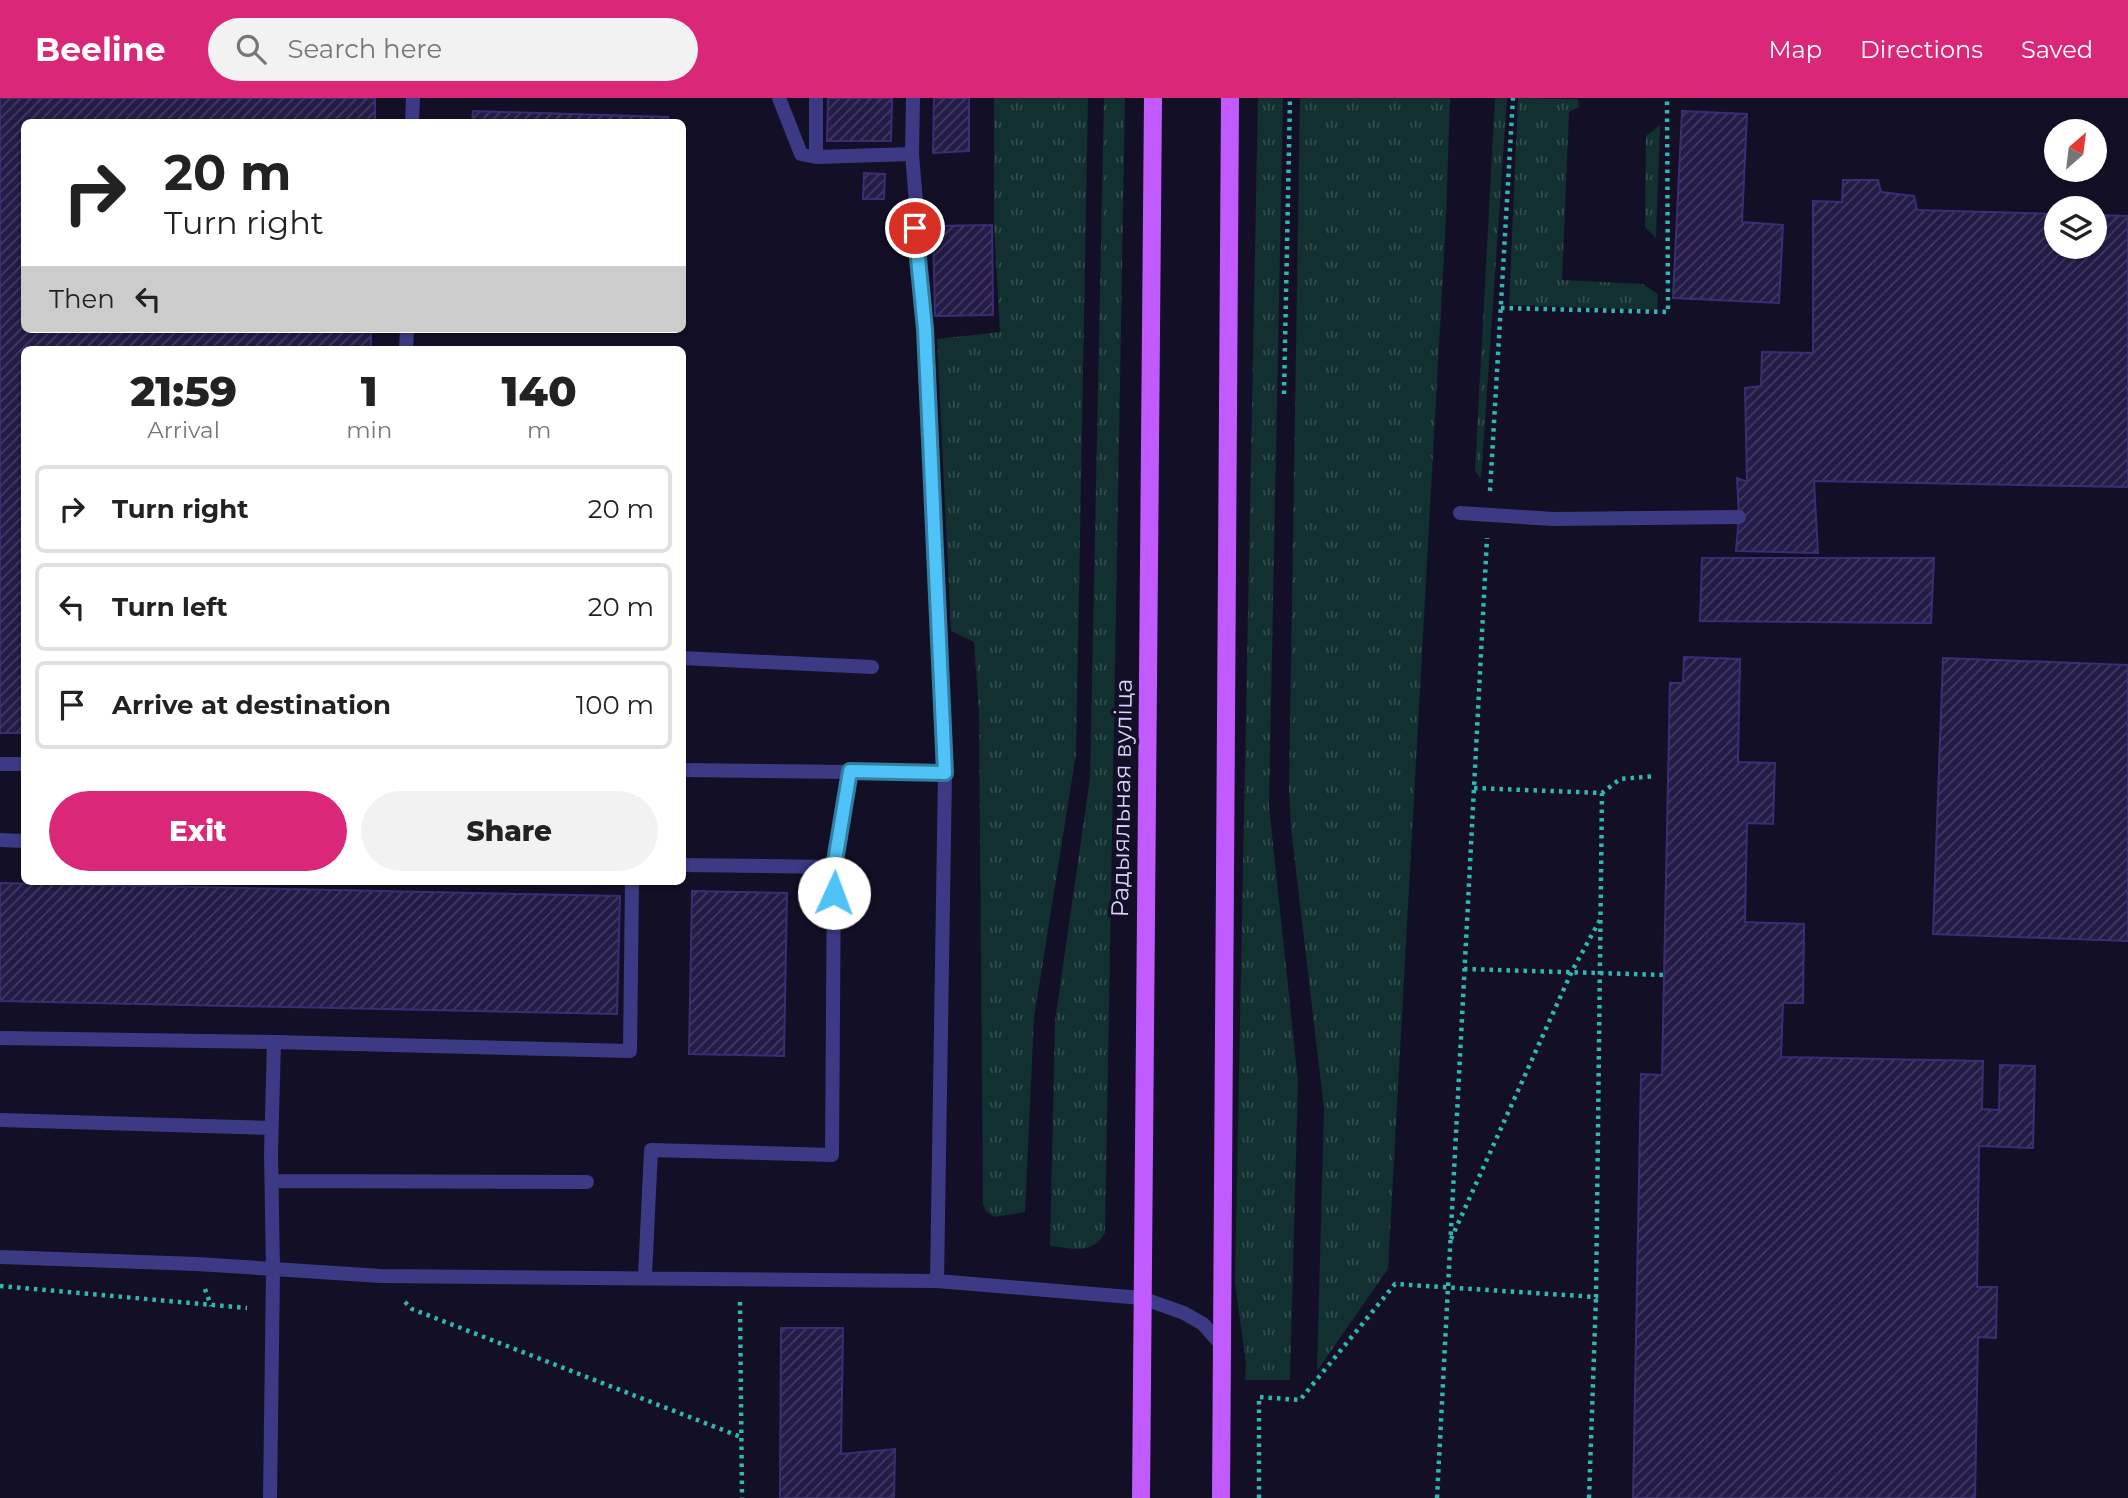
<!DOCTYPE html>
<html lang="en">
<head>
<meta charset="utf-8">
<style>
	body { margin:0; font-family:Montserrat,sans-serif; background:#f2f2f2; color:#222; height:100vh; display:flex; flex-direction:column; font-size:26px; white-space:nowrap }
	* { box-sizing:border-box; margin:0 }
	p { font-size:23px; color:#767676 }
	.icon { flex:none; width:38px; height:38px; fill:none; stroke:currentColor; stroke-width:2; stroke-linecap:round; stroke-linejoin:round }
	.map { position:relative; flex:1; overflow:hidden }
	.drawer { position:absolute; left:21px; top:248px; width:665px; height:539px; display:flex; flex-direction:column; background:#fff; border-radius:10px; box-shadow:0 2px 5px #0004 }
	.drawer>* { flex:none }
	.hud { position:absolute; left:21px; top:21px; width:665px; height:214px; border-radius:10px; box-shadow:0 2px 5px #0004; background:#fff; color:#222; overflow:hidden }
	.needle { width:46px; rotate:28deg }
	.buttons { position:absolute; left:2044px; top:21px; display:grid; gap:14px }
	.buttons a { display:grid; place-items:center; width:63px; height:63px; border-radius:50%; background:#fff; box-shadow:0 2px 5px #0004; font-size:35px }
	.pin { position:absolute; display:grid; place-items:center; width:60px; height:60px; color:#fff; margin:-30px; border:4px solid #fff; border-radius:50%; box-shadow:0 2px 7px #0007 }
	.me { position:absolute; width:77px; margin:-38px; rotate:2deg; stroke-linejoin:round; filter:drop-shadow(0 0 5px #0008) }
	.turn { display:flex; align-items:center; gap:24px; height:147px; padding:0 28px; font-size:32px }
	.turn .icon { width:91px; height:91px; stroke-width:2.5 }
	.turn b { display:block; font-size:49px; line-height:60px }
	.then { display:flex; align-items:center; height:66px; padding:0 28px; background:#0003; gap:14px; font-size:26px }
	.eta { display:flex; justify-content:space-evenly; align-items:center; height:119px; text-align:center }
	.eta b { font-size:42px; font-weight:800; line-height:49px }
	.cta { display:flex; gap:14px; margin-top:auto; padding:14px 28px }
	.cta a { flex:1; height:80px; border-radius:42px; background:#db2777; color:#fff; font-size:28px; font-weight:800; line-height:80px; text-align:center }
	.cta a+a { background:#f2f2f2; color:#222 }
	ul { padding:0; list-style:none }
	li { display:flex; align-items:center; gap:21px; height:88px; margin:0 14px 10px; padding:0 14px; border:4px solid #e0e0e0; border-radius:10px }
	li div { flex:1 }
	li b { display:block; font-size:26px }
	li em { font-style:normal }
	header { display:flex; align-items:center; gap:42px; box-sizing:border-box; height:98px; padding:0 35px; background:#db2777; color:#fff }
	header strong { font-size:33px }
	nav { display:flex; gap:38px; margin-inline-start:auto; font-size:24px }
	.search { width:490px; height:63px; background:#f2f2f2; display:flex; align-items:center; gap:18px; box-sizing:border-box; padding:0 24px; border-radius:38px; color:#767676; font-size:26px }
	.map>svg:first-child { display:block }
	.grass { fill:url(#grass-tufts) }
	.building { fill:url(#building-hatch); stroke:#3b2d73; stroke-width:2 }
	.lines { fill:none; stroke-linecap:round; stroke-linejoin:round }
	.path { stroke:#2fb8b0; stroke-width:4.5; stroke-dasharray:3.5 5; stroke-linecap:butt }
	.service { stroke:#3d3a85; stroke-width:14 }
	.primary { stroke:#c25bff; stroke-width:18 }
	.route-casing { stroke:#337fa1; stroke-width:18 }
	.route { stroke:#4fc3f7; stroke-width:12 }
	.labels { text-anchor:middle; stroke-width:7; stroke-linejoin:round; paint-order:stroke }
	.street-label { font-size:24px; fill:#d9d4ff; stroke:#130f26 }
</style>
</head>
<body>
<header>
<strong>Beeline</strong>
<div class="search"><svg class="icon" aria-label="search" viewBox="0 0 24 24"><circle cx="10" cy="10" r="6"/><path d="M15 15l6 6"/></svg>Search here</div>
<nav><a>Map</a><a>Directions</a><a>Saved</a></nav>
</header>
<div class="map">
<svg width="2128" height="1400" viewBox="0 0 2128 1400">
	<defs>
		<pattern id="grass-tufts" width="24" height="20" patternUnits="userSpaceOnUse" patternTransform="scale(1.75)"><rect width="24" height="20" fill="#12302f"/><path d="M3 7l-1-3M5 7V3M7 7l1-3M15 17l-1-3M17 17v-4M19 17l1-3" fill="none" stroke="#344d4e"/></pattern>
		<pattern id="building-hatch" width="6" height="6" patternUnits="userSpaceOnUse" patternTransform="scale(1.75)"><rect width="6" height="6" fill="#241b47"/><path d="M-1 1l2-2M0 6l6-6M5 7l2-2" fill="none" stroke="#433b63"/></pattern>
	</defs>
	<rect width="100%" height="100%" fill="#130f26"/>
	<path class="grass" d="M994,0H1088L1076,656L1034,920L1025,1114L994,1119L986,1113L983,1107L979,614L974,544L951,533L937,241L1000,234L994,129Z
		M1104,0H1125L1105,1135C1090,1158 1075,1150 1050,1148L1055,923L1090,680Z
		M1258,0H1283L1269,708L1298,983L1290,1282H1245L1246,1266L1235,1184Z
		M1300,0H1450L1446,120L1388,1171L1317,1273L1324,1011L1291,730L1289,692Z
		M1495,0H1507L1481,381L1475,373Z
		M1518,0L1578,1L1579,9L1569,14L1562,182L1643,186L1658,196L1657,212L1509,207Z
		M1660,27L1656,140L1645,129L1646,38Z"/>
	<path class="building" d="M0,0H375V24H24V231H371V252H24V635H0Z
		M828,0H892L891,43H827Z
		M934,0H969V53L933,55Z
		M473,13L668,19V24H472Z
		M1682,13L1747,16L1742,124L1783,127L1779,205L1673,200Z
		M864,75L885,76L884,101H863Z
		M1843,82H1878L1881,94L1914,98L1917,112L2056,116V149H2095V117L2128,118V389L1814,383L1818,455L1736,453L1739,419L1737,380L1747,384L1745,290L1761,288L1762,254L1813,255V103L1842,104Z
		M992,127L993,217L935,218L933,128Z
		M1702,460H1934L1931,525L1700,523Z
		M1684,559L1740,561L1738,664L1775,665L1773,726L1747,725L1745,824L1804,826L1803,905H1783L1781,959L1983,963L1982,1011L1999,1012L2000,967L2035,968L2033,1050L1979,1048L1977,1189H1997L1996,1240L1978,1239L1975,1400H1633L1641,976L1662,977L1670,585H1683Z
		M1943,560L2128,567V843L1933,836Z
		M0,785L620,798L617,916L0,903Z
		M692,793L787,795L784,958L689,956Z
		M781,1230H843L841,1356L895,1351L894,1400H780Z"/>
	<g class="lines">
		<path class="path" d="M1501,210L1668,214L1667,0
			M1284,296L1290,0
			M1490,393L1513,0
			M1474,690L1602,695L1620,681L1656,678
			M1464,871L1664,877
			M1451,1141L1572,873L1600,822
			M0,1188L247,1210
			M205,1191L211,1208
			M405,1204L412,1211L741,1339
			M740,1204L742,1400
			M1259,1400V1299L1300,1302L1395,1186L1596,1199L1602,695
			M1437,1400L1487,440
			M1589,1400L1596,1199"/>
		<path class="service" d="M779,0L801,56L816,59
			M816,0V59L912,56
			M913,0L912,56L916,104L913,118L924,231L945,675
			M412,24L413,0
			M406,252L407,231
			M1460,415L1553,421L1739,419
			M682,560L872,569
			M0,666H24
			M682,672L945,675L937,1183
			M0,742L24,743
			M834,769L850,673
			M0,940L274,944L271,1055L273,1172L270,1400
			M274,944L630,953L632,784
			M0,1022L271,1030
			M272,1083L587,1084
			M0,1159L197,1166L381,1178L937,1183L1142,1200L1184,1215L1203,1226L1220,1245
			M645,1178L651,1052L832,1057L834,769L682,767"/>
		<path class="primary" d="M1141,1400L1153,0
			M1221,1400L1230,0"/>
	</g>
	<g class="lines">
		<g class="route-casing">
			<path id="route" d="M834,795V769L850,673L945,675L925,231L915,130"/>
		</g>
		<use href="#route" class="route"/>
	</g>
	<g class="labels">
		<g class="street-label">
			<text transform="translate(1122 700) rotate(-89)" y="8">Радыяльная вуліца</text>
		</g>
	</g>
</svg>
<div class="buttons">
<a><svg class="needle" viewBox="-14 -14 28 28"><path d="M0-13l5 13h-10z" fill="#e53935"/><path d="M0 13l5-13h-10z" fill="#767676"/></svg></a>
<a><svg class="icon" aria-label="layers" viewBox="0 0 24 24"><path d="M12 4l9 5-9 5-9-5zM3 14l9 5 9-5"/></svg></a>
</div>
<div class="pin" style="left:915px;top:130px;background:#d93025"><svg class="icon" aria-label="arrive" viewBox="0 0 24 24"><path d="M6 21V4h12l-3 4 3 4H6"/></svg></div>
<svg class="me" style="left:834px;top:795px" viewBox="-20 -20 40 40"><circle r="19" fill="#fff"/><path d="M0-13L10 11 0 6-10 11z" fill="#4fc3f7"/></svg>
<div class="hud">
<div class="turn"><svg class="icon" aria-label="right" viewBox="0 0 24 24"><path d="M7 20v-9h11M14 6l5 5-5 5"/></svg><div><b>20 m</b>Turn right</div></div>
<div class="then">Then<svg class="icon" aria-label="left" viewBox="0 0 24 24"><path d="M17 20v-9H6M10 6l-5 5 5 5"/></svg></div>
</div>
<section class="drawer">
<div class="eta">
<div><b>21:59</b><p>Arrival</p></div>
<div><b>1</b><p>min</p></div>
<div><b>140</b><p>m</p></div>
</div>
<ul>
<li><svg class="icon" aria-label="right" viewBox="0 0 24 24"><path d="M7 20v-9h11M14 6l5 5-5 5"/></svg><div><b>Turn right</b></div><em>20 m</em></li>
<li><svg class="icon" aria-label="left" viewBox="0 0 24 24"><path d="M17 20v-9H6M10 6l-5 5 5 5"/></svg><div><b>Turn left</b></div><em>20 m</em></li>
<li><svg class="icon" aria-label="arrive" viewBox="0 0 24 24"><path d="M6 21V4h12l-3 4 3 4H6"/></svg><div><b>Arrive at destination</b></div><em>100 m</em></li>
</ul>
<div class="cta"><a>Exit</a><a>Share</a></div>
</section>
</div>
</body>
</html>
